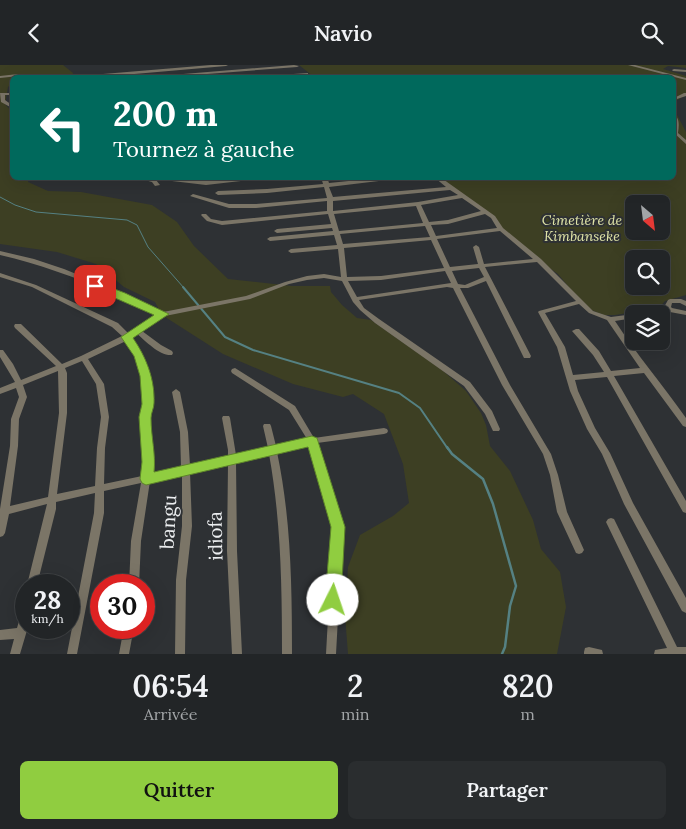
<!DOCTYPE html>
<html lang="fr">
<head>
<meta charset="utf-8">
<style>
	body { margin:0; font-family:Lora,serif; background:#2a2d2f; color:#f1f3f6; height:100vh; display:flex; flex-direction:column; font-size:19px; white-space:nowrap }
	* { box-sizing:border-box; margin:0 }
	p { font-size:16px; color:#a2a5a7 }
	.icon { flex:none; width:28px; height:28px; fill:none; stroke:currentColor; stroke-width:2; stroke-linecap:round; stroke-linejoin:round }
	.map { position:relative; height:589px; overflow:hidden }
	.drawer { display:flex; flex-direction:column; background:#222527; flex:1 }
	.drawer>* { flex:none }
	.top-card { position:absolute; left:10px; top:10px; width:666px; height:105px; border-radius:8px; box-shadow:0 5px 20px #0002,0 0 0 1px #3f4244; background:#00695c; color:#fff; overflow:hidden }
	.needle { width:32px; rotate:152deg }
	.tools { position:absolute; left:625px; top:130px; display:grid; gap:10px }
	.tools a { display:grid; place-items:center; width:45px; height:45px; border-radius:8px; background:#222527; box-shadow:0 5px 20px #0002,0 0 0 1px #3f4244; font-size:25px }
	.speed { position:absolute; left:15px; top:509px; display:flex; gap:10px; font-size:25px; font-weight:700; text-align:center }
	.speed>* { display:grid; place-content:center; width:65px; height:65px; border-radius:50%; background:#222527; box-shadow:0 5px 20px #0002,0 0 0 1px #3f4244; line-height:1 }
	.speed small { font-size:12px; font-weight:400 }
	.speed .limit { border:8px solid #d22; background:#fff; color:#111 }
	.pin { position:absolute; display:grid; place-items:center; width:42px; height:42px; color:#fff; margin:-21px; border-radius:10px; box-shadow:0 2px 8px #0006 }
	.me { position:absolute; width:55px; margin:-28px; rotate:4deg; stroke-linejoin:round; filter:drop-shadow(0 0 4px #0008) }
	.turn { display:flex; align-items:center; gap:18px; height:105px; padding:0 20px; font-size:22px }
	.turn .icon { width:65px; height:65px; stroke-width:2.5 }
	.turn b { display:block; font-size:35px; line-height:42px }
	.eta { display:flex; justify-content:space-evenly; align-items:center; height:85px; text-align:center }
	.eta b { font-size:30px; font-weight:600; line-height:35px }
	.button { display:flex; gap:10px; margin-top:auto; padding:10px 20px }
	.button a { flex:1; height:58px; border-radius:8px; background:#90cd40; color:#111; font-size:20px; font-weight:600; line-height:58px; text-align:center }
	.button a+a { background:#2a2d2f; color:#f1f3f6 }
	header { display:flex; justify-content:space-between; align-items:center; height:65px; padding:0 20px; background:#222527; font-size:22px; font-weight:600 }
	.map>svg:first-child { display:block }
	.green { fill:#3d3f23; fill-rule:evenodd }
	.lines { fill:none; stroke-linecap:round; stroke-linejoin:round }
	.stream-far2 { stroke:#558183; stroke-width:1 }
	.stream-far1 { stroke:#558183; stroke-width:2 }
	.stream { stroke:#558183; stroke-width:2.5 }
	.minor { fill:#7b7567; fill-rule:evenodd }
	.route { fill:#90cd40; stroke:#5e852a }
	.labels { text-anchor:middle; stroke-width:4; stroke-linejoin:round; paint-order:stroke }
	.far-park-label { font-size:14px; font-style:italic; fill:#e0e4a7; stroke:#2e3134 }
	.near-street-label { font-size:19px; fill:#eceef0; stroke:#2e3134 }
</style>
</head>
<body>
<header><svg class="icon" aria-label="back" viewBox="0 0 24 24"><path d="M15 5l-7 7 7 7"/></svg>Navio<svg class="icon" aria-label="search" viewBox="0 0 24 24"><circle cx="10" cy="10" r="6"/><path d="M15 15l6 6"/></svg></header>
<div class="map">
<svg width="686" height="589" viewBox="0 0 686 589">
	<rect width="100%" height="100%" fill="#2e3134"/>
	<path class="green" d="M0,0H63L73,8L72,12H12V18L8,22L5,39L12,47V112L28,113V117L48,126L81,127L152,140L177,157L194,181L228,214L292,221H330L331,227L342,240L357,253L371,255L442,305L466,326L481,348L486,360L490,381L510,406L533,455L541,484L560,507L566,542L557,589H348L345,550L348,502L360,470L393,451L409,438L403,399L384,349L353,329L343,332L293,319L223,289L162,250L155,237L124,222L96,199L57,187L0,179Z
		M299,0H686V3L668,1L663,4L686,11V30L674,37V12H314Z
		M674,44L686,67V230L665,236L659,243L615,250H604L586,243L558,209L542,198L501,164L493,152L436,113L674,112ZM634,139H661V166H634ZM634,194H661V221H634Z"/>
	<g class="lines">
		<path class="stream-far2" d="M0,132L15,140L36,147L127,155L137,160L148,182L184,223"/>
		<path class="stream-far1" d="M183,222L225,272L253,285L399,328L420,343L448,384"/>
		<path class="stream" d="M447,382L452,389L483,414L493,439L516,521L510,541L505,582L502,589"/>
		<path class="minor" d="M211,0H228L226,1L100,12L103,9Z
			M294,0L299,1L297,2L168,12H157L159,11Z
			M628,0H635L686,13V15Z
			M674,4L686,5V7L673,6L672,5Z
			M308,8V10H307L275,12H262L264,11Z
			M18,9L20,10L19,11L0,13V11Z
			M0,28H12V30H5V35L12,40V43L1,37Z
			M684,28H686V31L674,35V33Z
			M674,50C680,53 679,61 678,68L686,75V79L674,68Z
			M134,112H146L156,115L160,120L155,121L152,117Z
			M173,112L206,116L251,112H277L206,120L172,116L169,114Z
			M321,112H327L329,118L388,112H412L329,122L333,132L446,122L434,112H440L495,151L503,163L541,194L593,246L611,252L634,249V253L615,256C637,290 662,319 686,353V362L683,361L644,308L614,311L686,436V448L683,447L607,312L575,315L578,326L595,363L610,388L633,438L686,533V548L682,546L624,439L602,389L587,364L570,326L557,282L538,247L539,246L576,236L537,197L485,202L531,291L530,293H524L523,291L486,216L468,223H460L510,320L551,389L558,410L567,447L584,485L582,488L579,489L576,488L557,447L550,410L543,389L502,320L453,223L447,222L359,235L364,243L379,254L470,317L492,346L500,364L499,366H493L485,349L464,321L375,258L360,245L353,237L342,216L324,213L307,215L289,219L250,234L165,251L142,266L161,280L172,286L173,288L172,290C159,291 146,276 137,269L131,273L143,291L149,311L152,339L149,352L153,397L151,409L181,402L180,367L172,327L176,324L180,327L188,367L190,401L228,392V385L222,353L223,351H229L230,353L236,390L268,383L263,361L264,359H270L271,361L276,381L307,374L289,345L232,308L231,306L232,304L235,303L295,341L314,373L384,363L387,364L388,366L387,368L384,369L317,378L321,388L343,462L336,589H326L333,462L313,388L309,380L277,387C291,453 292,521 292,589H282C282,522 281,455 269,389L236,397L237,486L242,589H232L227,486L228,399L190,407L192,461L186,515L185,589H175L176,515L182,461V409L150,416L141,476L139,520H129L131,476L141,418L104,426V448L77,589H67L94,448L95,428L56,437V444L37,520H27L47,439L9,449L5,468L3,471L0,472V444L10,381L11,354L19,332L16,323L0,329V323L15,317L0,292V285H3L13,299L21,315L56,301L15,263L14,261L15,259H21L62,299L81,291L122,271L112,262L32,222L0,212V208L36,220L118,258L128,268L157,250C141,244 127,235 111,228C75,212 39,199 0,190V186L34,194L64,204L108,222L163,247L246,231L285,217L307,211L324,209L341,212L338,184L291,188L288,186L291,184L337,180L334,170L270,176L267,174L270,172L333,166L332,163L277,168L274,166L277,164L331,159L328,149L222,160L207,156L201,150L202,149H206L211,154L222,156L327,146V136L256,143H229L190,131L193,129L229,139H256L327,133L324,122L267,128L218,130L215,128L218,126L267,124L323,119ZM450,125L458,130L418,137L333,146V136ZM462,133L481,146L448,155L429,157L421,140ZM416,141L423,158L339,166L334,149ZM485,149L491,153L497,163L436,171L431,160L448,159ZM425,161L430,172L343,179L340,169ZM500,166L533,194L484,199L479,182L476,180L473,182L478,199L450,202L437,174ZM431,175L444,203L381,211L347,212L344,183ZM479,203L484,212L465,220L458,219L452,206ZM445,206L451,218L357,232L348,216L381,215ZM579,239L589,248L607,255L640,303L611,306L599,286L579,264H576L572,266L593,290L604,307L573,310L565,282L545,248ZM126,276L135,291L141,311L144,339L141,352L145,397L142,411L104,419L105,383L109,352L104,319L88,294ZM82,296L96,319L101,352L97,383L95,421L57,429L67,348V308L65,303ZM58,306L59,348L48,432L10,441L18,381L19,354L27,332L23,320Z
			M670,234H681L686,236V241L680,238H672L671,242L672,243L686,246V250L670,247L661,249H644L647,247L665,244L664,242L668,235Z
			M611,453L614,454L677,582H686V589H654L655,585L667,583L606,457L608,454Z
			M26,544V562H28L20,589H10L14,574L0,575V565L17,563L22,546Z
			M124,562H134L129,589H119Z
			M589,582L602,585L603,589H584V587L585,583Z"/>
	</g>
	<path class="route" d="M92,218H99L125,228L169,249L133,273C146,292 155,314 154,338C154,343 151,348 151,353C151,372 156,389 154,407L312,371L317,373L345,462L341,535L338,540L333,542L327,540L325,535L331,462L308,382L146,420L142,418L140,414L142,397L139,352L142,339L140,311L134,291L121,272L154,250L92,223Z"/>
	<g class="labels">
		<g class="far-park-label">
			<text x="582" y="160">Cimetière de<tspan x="582" dy="16">Kimbanseke</tspan></text>
		</g>
		<g class="near-street-label">
			<text transform="translate(168 457) rotate(-87)" y="7">bangu</text>
			<text transform="translate(215 471) rotate(-91)" y="7">idiofa</text>
		</g>
	</g>
</svg>
<div class="tools">
<a><svg class="needle" viewBox="-14 -14 28 28"><path d="M0-13l5 13h-10z" fill="#e53935"/><path d="M0 13l5-13h-10z" fill="#a2a5a7"/></svg></a>
<a><svg class="icon" aria-label="search" viewBox="0 0 24 24"><circle cx="10" cy="10" r="6"/><path d="M15 15l6 6"/></svg></a>
<a><svg class="icon" aria-label="layers" viewBox="0 0 24 24"><path d="M12 4l9 5-9 5-9-5zM3 14l9 5 9-5"/></svg></a>
</div>
<div class="speed"><div>28<small>km/h</small></div><div class="limit">30</div></div>
<div class="pin" style="left:95px;top:221px;background:#d93025"><svg class="icon" aria-label="arrive" viewBox="0 0 24 24"><path d="M6 21V4h12l-3 4 3 4H6"/></svg></div>
<svg class="me" style="left:333px;top:535px" viewBox="-20 -20 40 40"><circle r="19" fill="#fff"/><path d="M0-13L10 11 0 6-10 11z" fill="#90cd40"/></svg>
<div class="top-card">
<div class="turn"><svg class="icon" aria-label="left" viewBox="0 0 24 24"><path d="M17 20v-9H6M10 6l-5 5 5 5"/></svg><div><b>200 m</b>Tournez à gauche</div></div>
</div>
</div>
<section class="drawer">
<div class="eta">
<div><b>06:54</b><p>Arrivée</p></div>
<div><b>2</b><p>min</p></div>
<div><b>820</b><p>m</p></div>
</div>
<div class="button"><a>Quitter</a><a>Partager</a></div>
</section>
</body>
</html>
